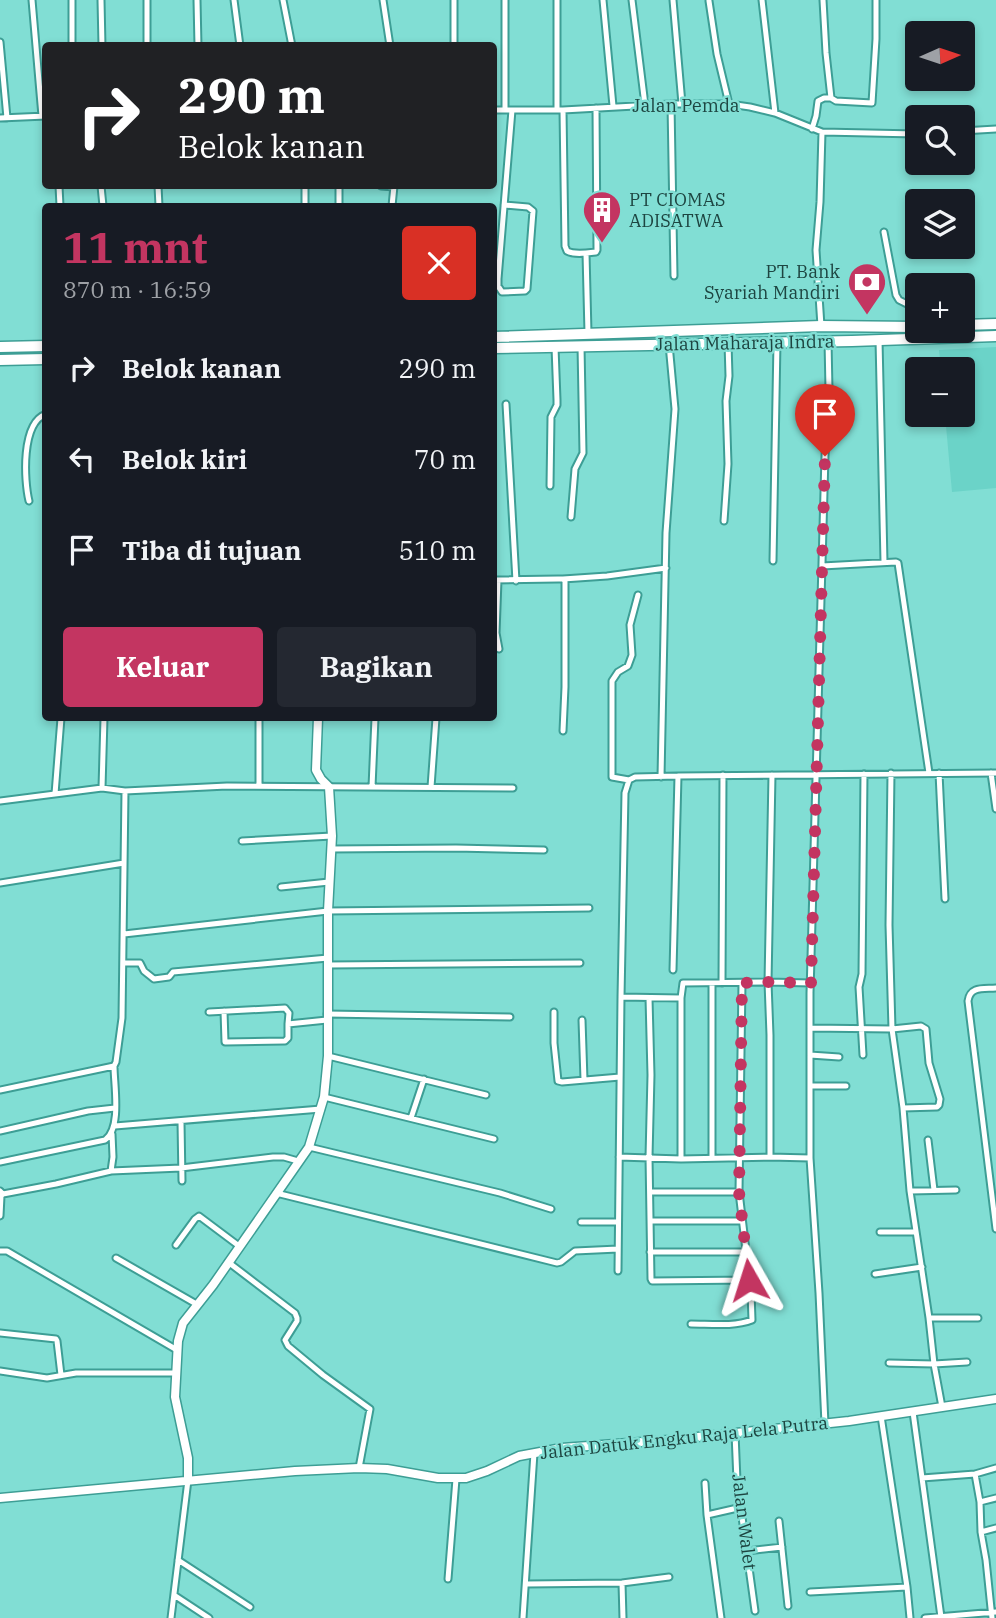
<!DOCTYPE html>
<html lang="id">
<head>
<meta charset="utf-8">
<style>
	body { margin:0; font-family:"IBM Plex Serif",serif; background:#242831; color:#f1f3f6; height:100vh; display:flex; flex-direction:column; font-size:26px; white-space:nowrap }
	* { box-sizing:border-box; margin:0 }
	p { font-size:23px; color:#9ea1a6 }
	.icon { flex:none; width:38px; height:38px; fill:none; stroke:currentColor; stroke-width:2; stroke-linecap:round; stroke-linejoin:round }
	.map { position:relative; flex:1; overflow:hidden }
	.panel { position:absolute; left:42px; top:203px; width:455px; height:518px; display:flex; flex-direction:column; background:#171b24; border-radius:7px; box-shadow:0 4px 10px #0003 }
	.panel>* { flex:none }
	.top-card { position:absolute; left:42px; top:42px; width:455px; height:147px; border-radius:7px; box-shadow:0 4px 10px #0003; background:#202124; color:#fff; overflow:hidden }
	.needle { width:46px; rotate:87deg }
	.tools { position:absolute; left:905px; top:21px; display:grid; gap:14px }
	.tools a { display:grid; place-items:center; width:70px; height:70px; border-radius:7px; background:#171b24; box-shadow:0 4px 10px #0003; font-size:35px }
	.pin { position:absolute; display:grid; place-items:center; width:60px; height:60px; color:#fff; margin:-72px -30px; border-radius:50% 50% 50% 0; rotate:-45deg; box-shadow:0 0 7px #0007 }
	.pin .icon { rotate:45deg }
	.me { position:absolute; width:77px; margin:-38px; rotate:354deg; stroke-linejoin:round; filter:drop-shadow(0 0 5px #0008) }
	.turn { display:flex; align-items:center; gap:24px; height:147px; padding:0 21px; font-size:32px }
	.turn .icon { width:91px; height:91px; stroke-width:2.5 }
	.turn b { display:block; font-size:49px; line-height:60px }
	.round { display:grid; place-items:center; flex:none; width:74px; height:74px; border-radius:7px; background:#242831 }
	.head { display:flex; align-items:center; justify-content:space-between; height:119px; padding:0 21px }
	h1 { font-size:42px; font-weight:800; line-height:52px; color:#c33561 }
	.action { display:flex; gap:14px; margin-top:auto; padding:14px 21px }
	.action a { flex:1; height:80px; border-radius:7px; background:#c33561; color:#fff; font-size:28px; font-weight:800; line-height:80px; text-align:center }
	.action a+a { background:#242831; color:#f1f3f6 }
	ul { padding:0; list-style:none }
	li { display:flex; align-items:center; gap:21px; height:91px; padding:0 21px }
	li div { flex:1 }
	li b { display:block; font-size:26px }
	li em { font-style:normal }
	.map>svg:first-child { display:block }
	.built { fill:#6bd3c8 }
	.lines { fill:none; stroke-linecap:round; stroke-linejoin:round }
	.street-casing { stroke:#3d9e95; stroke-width:9 }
	.secondary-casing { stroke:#3d9e95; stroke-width:11 }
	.highway-casing { stroke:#3d9e95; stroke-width:13 }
	.street { stroke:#fff; stroke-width:5 }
	.secondary { stroke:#fff; stroke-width:8 }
	.highway { stroke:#fff; stroke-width:10 }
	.route { stroke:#c33561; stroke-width:12; stroke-dasharray:0 21.6 }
	.labels { text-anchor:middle; stroke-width:5; stroke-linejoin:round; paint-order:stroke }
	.street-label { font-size:18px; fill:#1d4541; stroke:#81ded4 }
	.poi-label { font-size:18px; fill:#1d4541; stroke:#81ded4; text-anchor:start }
</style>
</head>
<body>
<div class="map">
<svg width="996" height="1618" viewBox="0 0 996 1618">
	<rect width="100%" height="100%" fill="#81ded4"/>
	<path class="built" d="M996,347V488L952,492L945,415H962V369H941L939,350Z"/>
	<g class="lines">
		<g class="street-casing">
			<path id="street" d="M32,0L42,116
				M72,0V46
				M101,0L102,46
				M147,0V46
				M197,0L198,46
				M234,0L240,46
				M283,0L292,46
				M383,0L390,46
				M454,0V46
				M505,0V110
				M603,0L613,106
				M632,0L645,105
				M673,0L682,104
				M762,0L775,113
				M823,0L826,53L831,98L836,101L872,103L876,39V0
				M709,1L717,54L729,104
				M0,42L7,118
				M671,104L674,276
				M494,110H563L671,104H729L750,107L775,113L822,132L917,134
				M557,110V0
				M563,110L565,246L567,251C574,255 587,253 596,252L597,250L596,108
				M0,118L46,116
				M812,129L816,116L818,101L824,98H831
				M962,131L996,129
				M59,186L60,206
				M101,186L103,206
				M158,186L159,206
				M381,186L394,187
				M504,205L528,207L533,211L527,289L525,291L502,292L498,286V279L512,110
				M305,206V186
				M339,206V186
				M392,206L394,186
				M884,232L896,295L899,300L911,306L917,324
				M586,253L588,333
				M821,326L816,250L820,202L822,132
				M879,340L884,562
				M506,404L516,581
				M550,486L551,417L557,405V400L555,347
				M29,501C24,480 21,423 46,414
				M571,517L575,469L583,453L581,346
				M724,521L728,464L726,401L729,376L728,343
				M773,561L777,342
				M822,566L896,562L898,563L929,773
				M563,579L607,576L666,568
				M494,580L558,579H563L565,581V687L563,731
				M498,580L496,633L499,649
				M638,595L630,625L632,655L628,666L618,672L612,681V777L629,780L635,777L678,776L996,773
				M891,773L889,925L892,1029L921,1026L926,1029L929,1063L940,1099L939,1105L937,1107L903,1108
				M939,773L945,899
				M991,773L996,809
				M661,777L666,533L675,409L669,344
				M259,786V718
				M372,787L375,718
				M431,787L436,718
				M102,788L104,718
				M55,794L61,718
				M0,801L102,788L125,791L227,786L513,788
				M242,841L332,836
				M331,849L456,848L544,850
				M0,883L124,863
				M281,887L329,882
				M124,934L328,911L589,908
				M123,963H140L144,971L154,979L169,977L173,972L328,958
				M328,965L580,963
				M673,970L678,776
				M722,983L723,775
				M996,988C983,989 970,986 968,1001L996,1229
				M621,997L625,793L629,780
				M649,998L651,1075L649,1157L651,1279L652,1281L749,1280
				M224,1011L225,1042L285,1041L288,1038V1024L327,1020
				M209,1012L285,1008L289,1013L288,1024
				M554,1012V1043L558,1081L562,1082L620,1077
				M327,1014L510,1017
				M582,1020L584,1080
				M810,1028L892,1029L903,1108L910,1191L929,1318L934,1364L942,1407
				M810,1055L839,1057
				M863,1055L859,987L862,974L864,774
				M328,1056L486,1095
				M810,1086H846
				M0,1090L114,1066L116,1062L122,1018L125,791
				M324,1097L494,1139
				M411,1118L424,1079
				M181,1122L182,1181
				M115,1126L321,1109
				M0,1131L88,1111L115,1108
				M928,1140L934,1190
				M309,1147L500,1193L551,1209
				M619,1157L681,1159L770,1157L810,1158
				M770,1157V1035L768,982L772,775
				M712,1158V983
				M681,1159V998L683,983L768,982L811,983
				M0,1162L105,1140C122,1128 114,1085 114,1066
				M111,1171L181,1168L273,1157H284L298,1161
				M0,1191L3,1194L56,1184L111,1171L113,1157L112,1134
				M910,1191L956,1190
				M651,1192H739
				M276,1193L557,1263L561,1262L575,1251L618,1249
				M0,1216L1,1196L3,1194
				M650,1221H742
				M581,1222H617
				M880,1232H915
				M176,1245L195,1219L199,1216L239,1246
				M0,1251H7L177,1350
				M650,1252H746
				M116,1258L198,1305
				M228,1262L295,1313L297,1318V1321L285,1340L288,1346L323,1375L370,1409L359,1468
				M618,1271L621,997L681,998
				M875,1274L922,1267
				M929,1318H978
				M691,1324C710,1324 734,1327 752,1320L751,1292L739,1192L742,983
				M0,1333L56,1339L57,1341L61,1375
				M889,1363L934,1364L967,1362
				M0,1371L47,1378L76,1373H175
				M913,1412L941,1617
				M881,1416L907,1587L910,1618
				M825,1424L819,1293L810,1158V993L825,456L829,390L828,341
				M735,1433L737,1481L755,1611
				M975,1474L980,1502
				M922,1478L975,1474L996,1468
				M705,1483L707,1515L742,1507
				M707,1515L721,1618
				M779,1521L788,1606
				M981,1532L996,1528
				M747,1551L782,1547
				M178,1560L250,1607
				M448,1579L456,1479
				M622,1583L623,1618
				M526,1584L622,1583L669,1577
				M810,1592L907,1587
				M174,1595L209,1618
				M171,1618L188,1480
				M523,1618L534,1453
				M925,1618L996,1612
				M992,1618L986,1560L981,1532L980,1502L996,1498"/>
		</g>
		<g class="secondary-casing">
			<path id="secondary" d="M188,1480V1458L175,1397L178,1341L183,1323L213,1285L309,1147L324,1097L328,1056V911L332,836L329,787L321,779L316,770L318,718
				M0,1498L295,1471L359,1468L387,1469L438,1478H466L487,1471L519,1456L562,1448L669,1440L849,1421L996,1399"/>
		</g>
		<g class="highway-casing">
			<path id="highway" d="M962,325L996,324
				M494,337L821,326L917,327
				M0,347L46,346
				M494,348L852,341L996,336
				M0,360L46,359"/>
		</g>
		<use href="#street" class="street"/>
		<use href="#secondary" class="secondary"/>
		<use href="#highway" class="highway"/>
	</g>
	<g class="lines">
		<path class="route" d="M749,1280L739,1192L742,983L768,982L811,983L825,456"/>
	</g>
	<defs>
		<g id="building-pin" transform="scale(2.0125)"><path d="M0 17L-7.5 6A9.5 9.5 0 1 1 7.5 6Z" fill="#c33561" stroke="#81ded4"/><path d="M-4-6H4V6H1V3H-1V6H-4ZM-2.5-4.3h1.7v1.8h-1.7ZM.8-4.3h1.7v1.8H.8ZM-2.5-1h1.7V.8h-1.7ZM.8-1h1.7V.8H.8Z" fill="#fff"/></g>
		<g id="bank-pin" transform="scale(2.0125)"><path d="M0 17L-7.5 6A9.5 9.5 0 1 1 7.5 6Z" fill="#c33561" stroke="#81ded4"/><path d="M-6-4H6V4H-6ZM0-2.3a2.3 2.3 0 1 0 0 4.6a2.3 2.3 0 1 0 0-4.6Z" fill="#fff"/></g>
	</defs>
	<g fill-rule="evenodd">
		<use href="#building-pin" x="602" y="210"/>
		<use href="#bank-pin" x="867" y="282"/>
	</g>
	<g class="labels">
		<g class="street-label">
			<text x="686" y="112">Jalan Pemda</text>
			<text transform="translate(745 343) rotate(-1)" y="6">Jalan Maharaja Indra</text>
			<text transform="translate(684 1438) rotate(-6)" y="6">Jalan Datuk Engku Raja Lela Putra</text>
			<text transform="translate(744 1522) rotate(83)" y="6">Jalan Walet</text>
		</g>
		<g class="poi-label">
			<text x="629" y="206">PT CIOMAS<tspan x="629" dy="21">ADISATWA</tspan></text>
			<text x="840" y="278" text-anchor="end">PT. Bank<tspan x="840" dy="21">Syariah Mandiri</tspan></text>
		</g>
	</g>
</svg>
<div class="tools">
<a><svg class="needle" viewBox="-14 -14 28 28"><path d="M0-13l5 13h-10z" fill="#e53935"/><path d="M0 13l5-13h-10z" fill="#9ea1a6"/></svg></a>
<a><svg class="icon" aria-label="search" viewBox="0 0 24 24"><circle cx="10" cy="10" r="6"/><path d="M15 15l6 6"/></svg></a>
<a><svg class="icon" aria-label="layers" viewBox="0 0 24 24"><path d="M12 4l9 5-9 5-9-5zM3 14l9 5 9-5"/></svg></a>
<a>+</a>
<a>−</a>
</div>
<div class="pin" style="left:825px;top:456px;background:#d93025"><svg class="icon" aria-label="arrive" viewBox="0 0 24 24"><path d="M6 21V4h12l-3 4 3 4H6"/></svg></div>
<svg class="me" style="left:749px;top:1280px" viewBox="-20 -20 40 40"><path d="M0-17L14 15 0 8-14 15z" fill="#c33561" stroke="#fff" stroke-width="4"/></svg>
<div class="top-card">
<div class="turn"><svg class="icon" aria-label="right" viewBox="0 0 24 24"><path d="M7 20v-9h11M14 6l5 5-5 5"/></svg><div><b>290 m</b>Belok kanan</div></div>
</div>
<section class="panel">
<div class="head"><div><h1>11 mnt</h1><p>870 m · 16:59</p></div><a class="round" style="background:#d93025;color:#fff"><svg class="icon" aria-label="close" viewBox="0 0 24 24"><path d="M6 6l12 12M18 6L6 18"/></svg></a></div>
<ul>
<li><svg class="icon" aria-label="right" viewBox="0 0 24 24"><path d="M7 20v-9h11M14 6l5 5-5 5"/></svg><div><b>Belok kanan</b></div><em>290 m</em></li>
<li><svg class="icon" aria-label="left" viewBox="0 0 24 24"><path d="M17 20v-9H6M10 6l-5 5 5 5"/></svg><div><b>Belok kiri</b></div><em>70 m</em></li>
<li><svg class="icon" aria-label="arrive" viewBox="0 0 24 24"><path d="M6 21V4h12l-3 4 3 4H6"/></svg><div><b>Tiba di tujuan</b></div><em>510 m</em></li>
</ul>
<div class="action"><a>Keluar</a><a>Bagikan</a></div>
</section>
</div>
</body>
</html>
